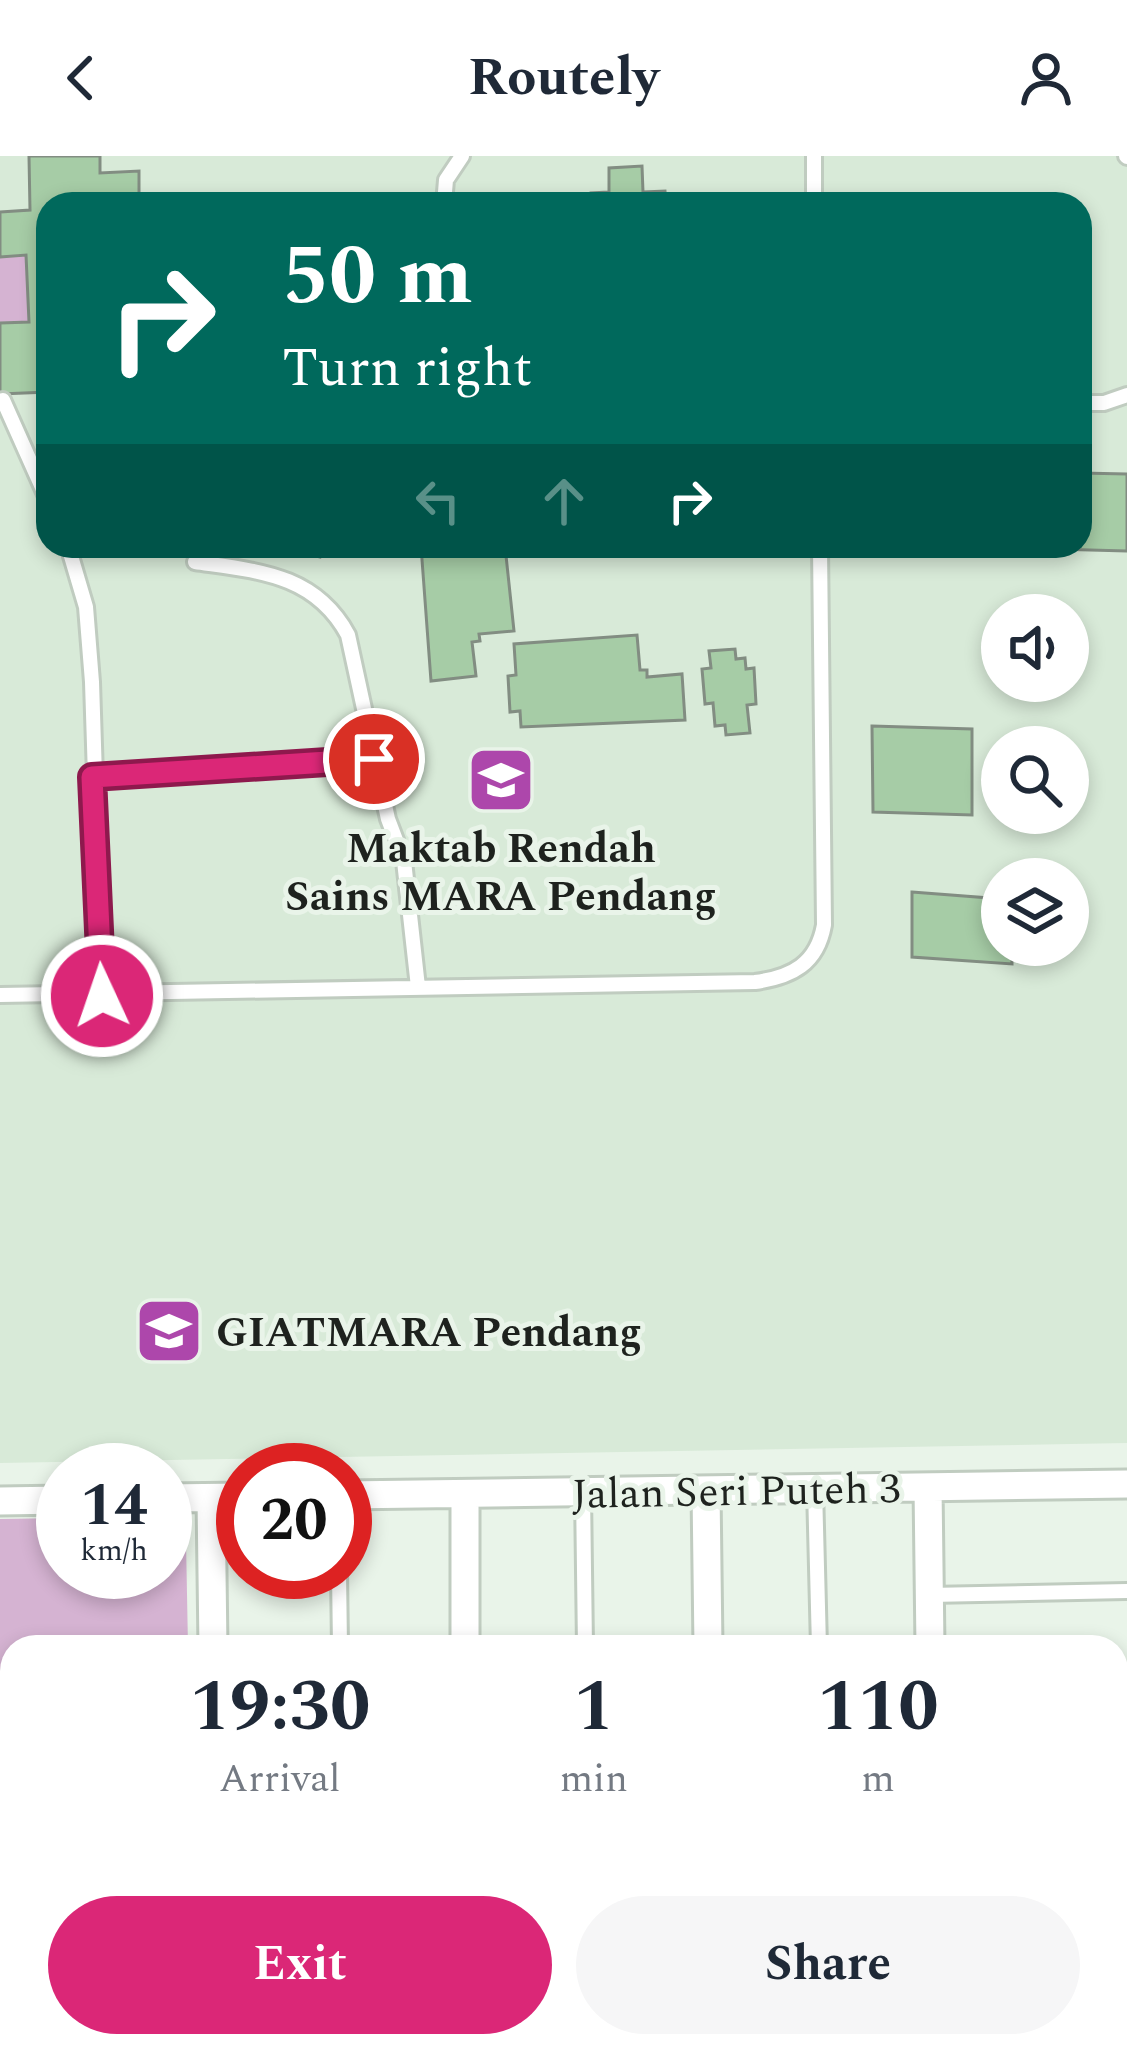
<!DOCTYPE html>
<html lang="en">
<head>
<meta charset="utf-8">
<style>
	body { margin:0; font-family:Spectral,serif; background:#f6f6f7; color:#1f2937; height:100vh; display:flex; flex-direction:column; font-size:45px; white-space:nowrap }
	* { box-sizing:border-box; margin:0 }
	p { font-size:39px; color:#747a83 }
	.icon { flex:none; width:66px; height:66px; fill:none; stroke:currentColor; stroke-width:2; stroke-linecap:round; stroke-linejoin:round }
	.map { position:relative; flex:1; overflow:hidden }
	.panel { position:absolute; left:0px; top:1479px; width:1128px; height:423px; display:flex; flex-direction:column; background:#fff; border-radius:36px 36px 0 0; box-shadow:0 6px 18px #0003 }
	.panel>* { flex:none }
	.top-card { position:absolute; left:36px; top:36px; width:1056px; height:366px; border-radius:36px; box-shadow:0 6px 18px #0003; background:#00695c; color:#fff; overflow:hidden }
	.tools { position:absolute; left:981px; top:438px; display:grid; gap:24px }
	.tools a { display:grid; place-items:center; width:108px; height:108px; border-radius:50%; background:#fff; box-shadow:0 6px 18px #0003; font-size:60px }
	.speed { position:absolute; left:36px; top:1287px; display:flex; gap:24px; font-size:60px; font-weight:700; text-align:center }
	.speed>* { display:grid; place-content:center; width:156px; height:156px; border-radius:50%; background:#fff; box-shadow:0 6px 18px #0003; line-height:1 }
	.speed small { font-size:30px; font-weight:400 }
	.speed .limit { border:18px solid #d22; background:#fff; color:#111 }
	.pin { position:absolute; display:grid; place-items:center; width:102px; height:102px; color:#fff; margin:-51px; border:6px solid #fff; border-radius:50%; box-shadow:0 3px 12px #0007 }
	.me { position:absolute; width:132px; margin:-66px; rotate:357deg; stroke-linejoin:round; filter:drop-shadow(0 0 9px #0008) }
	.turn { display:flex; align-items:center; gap:42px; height:252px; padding:0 48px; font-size:54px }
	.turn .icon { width:156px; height:156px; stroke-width:2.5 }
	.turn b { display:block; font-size:84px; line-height:102px }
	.lanes { display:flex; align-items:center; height:114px; padding:0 48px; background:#0003; justify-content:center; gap:60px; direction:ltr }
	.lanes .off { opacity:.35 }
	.eta { display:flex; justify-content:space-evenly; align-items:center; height:204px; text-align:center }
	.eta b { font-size:72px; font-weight:700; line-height:84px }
	.action { display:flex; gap:24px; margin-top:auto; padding:24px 48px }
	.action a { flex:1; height:138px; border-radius:72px; background:#db2777; color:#fff; font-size:48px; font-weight:700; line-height:138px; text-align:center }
	.action a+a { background:#f6f6f7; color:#1f2937 }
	header { display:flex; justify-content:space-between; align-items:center; height:156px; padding:0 48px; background:#fff; font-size:54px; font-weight:700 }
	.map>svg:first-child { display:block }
	.built { fill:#d8ead8; fill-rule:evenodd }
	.green { fill:#d5b3d2 }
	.building { fill:#a6cca6; stroke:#828d82; stroke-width:3 }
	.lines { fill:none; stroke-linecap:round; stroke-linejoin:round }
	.service-casing { stroke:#c0ccc0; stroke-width:20 }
	.minor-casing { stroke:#c0ccc0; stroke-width:33 }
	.service { stroke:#fff; stroke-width:14 }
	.minor { stroke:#fff; stroke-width:27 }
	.route-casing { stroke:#8e194d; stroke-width:30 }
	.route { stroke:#db2777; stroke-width:21 }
	.labels { text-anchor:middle; stroke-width:10; stroke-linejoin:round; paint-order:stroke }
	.poi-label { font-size:42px; font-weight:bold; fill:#1e221e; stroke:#e9f4e9 }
	.street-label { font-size:42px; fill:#1e221e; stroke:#e9f4e9 }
</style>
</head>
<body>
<header><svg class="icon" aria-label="back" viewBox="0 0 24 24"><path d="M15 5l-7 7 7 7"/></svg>Routely<svg class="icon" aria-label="person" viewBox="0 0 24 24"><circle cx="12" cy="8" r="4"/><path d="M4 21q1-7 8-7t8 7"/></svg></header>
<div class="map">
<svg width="1127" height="1901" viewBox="0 0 1127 1901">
	<rect width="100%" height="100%" fill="#e9f4e9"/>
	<path class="built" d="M0,0H1127V1287L0,1307ZM48,48H1080V390H48ZM1002,459H1068V525H1002ZM1002,591H1068V657H1002ZM1002,723H1068V789H1002Z
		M1116,1807H1127V1901H0V1828H12V1890H1116Z"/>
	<path class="green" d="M26,99L29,166L0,167V101Z
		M63,1362V1416H165V1363L186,1385L188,1491H12V1828H0V1363Z"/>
	<path class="building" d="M29,0H100V17L139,15V48H48V236L0,238V167L29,166L26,99L0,101V56L30,54Z
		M642,10L643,36L665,35L666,48H591V37L609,36V12Z
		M1080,317L1127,318V395L946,390H1080Z
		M274,390H323L320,401Z
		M421,390H505L514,475L479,478L480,485L472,486L476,520L431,525Z
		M637,479L640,514H647V521L682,518L685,564L521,571L520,555L510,556L508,520L516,519L514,488Z
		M735,493L736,503L745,502L746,513L754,512L756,548L747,549L750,577L726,579L725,569L715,570L713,547L705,548L702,513L711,512L709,495Z
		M872,570L972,573V659L873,656Z
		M912,736L1002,743V789H1012V808L912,801Z"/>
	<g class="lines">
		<g class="service-casing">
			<path id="service" d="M814,0V48
				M1126,0L1127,1
				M444,48L446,24L462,0
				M3,244L48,345
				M1080,247H1104L1127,239
				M68,390L86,451L92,526L102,840
				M195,406C258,415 315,418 348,479L388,663L404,705L418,831
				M92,621L374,603
				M0,839L755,826C792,821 817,808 824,769L820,390
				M815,1332L819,1491
				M583,1336L585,1491
				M339,1416L340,1491
				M929,1439L1127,1435
				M1116,1646H1127
				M0,1867H12
				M219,1890V1901"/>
		</g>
		<g class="minor-casing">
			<path id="minor" d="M928,1331L930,1491
				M706,1334L708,1491
				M345,1339L1127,1328
				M165,1342L243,1341
				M211,1342L213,1491
				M0,1345L63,1344
				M465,1491V1338
				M1116,1540H1127"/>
		</g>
		<use href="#service" class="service"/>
		<use href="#minor" class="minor"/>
	</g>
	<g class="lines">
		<g class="route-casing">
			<path id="route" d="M102,840L92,621L374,603"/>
		</g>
		<use href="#route" class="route"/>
	</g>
	<defs>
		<g id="school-square" transform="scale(3.45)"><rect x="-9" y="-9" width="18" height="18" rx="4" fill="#ad47ab" stroke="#e9f4e9"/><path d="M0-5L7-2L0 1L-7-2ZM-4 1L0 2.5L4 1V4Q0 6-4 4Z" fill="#fff"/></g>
		<g id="university-square" transform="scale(3.45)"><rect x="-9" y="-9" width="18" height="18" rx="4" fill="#ad47ab" stroke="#e9f4e9"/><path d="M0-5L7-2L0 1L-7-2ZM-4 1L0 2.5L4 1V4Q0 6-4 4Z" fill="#fff"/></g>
	</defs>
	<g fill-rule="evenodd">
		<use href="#school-square" x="501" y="624"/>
		<use href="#university-square" x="169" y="1175"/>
	</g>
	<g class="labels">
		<g class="poi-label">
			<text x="501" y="706">Maktab Rendah<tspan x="501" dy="48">Sains MARA Pendang</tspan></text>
			<text x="216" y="1190" text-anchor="start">GIATMARA Pendang</text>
		</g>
		<g class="street-label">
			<text transform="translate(736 1334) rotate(-1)" y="15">Jalan Seri Puteh 3</text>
		</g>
	</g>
</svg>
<div class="tools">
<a><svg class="icon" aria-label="sound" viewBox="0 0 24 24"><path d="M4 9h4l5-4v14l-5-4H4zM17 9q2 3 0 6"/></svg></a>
<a><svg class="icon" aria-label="search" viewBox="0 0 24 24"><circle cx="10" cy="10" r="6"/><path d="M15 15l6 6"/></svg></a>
<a><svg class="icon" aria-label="layers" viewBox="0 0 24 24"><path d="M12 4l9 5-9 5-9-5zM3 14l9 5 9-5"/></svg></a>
</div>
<div class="speed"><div>14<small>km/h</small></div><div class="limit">20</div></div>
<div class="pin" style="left:374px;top:603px;background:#d93025"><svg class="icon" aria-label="arrive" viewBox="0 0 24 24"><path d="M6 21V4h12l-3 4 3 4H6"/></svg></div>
<svg class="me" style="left:102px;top:840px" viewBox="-20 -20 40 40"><circle r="17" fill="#db2777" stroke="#fff" stroke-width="3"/><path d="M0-11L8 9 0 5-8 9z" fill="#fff"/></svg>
<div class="top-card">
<div class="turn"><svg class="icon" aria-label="right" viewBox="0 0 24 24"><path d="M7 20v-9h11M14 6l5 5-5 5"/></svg><div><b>50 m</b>Turn right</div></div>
<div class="lanes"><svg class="icon off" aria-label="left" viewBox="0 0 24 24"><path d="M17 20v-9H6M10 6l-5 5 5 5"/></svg><svg class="icon off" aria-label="ahead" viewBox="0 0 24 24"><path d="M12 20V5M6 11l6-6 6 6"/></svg><svg class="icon" aria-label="right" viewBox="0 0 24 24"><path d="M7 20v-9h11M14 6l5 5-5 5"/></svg></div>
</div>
<section class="panel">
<div class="eta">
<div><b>19:30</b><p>Arrival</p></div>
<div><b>1</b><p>min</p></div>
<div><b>110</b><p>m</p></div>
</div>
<div class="action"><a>Exit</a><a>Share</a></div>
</section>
</div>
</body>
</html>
